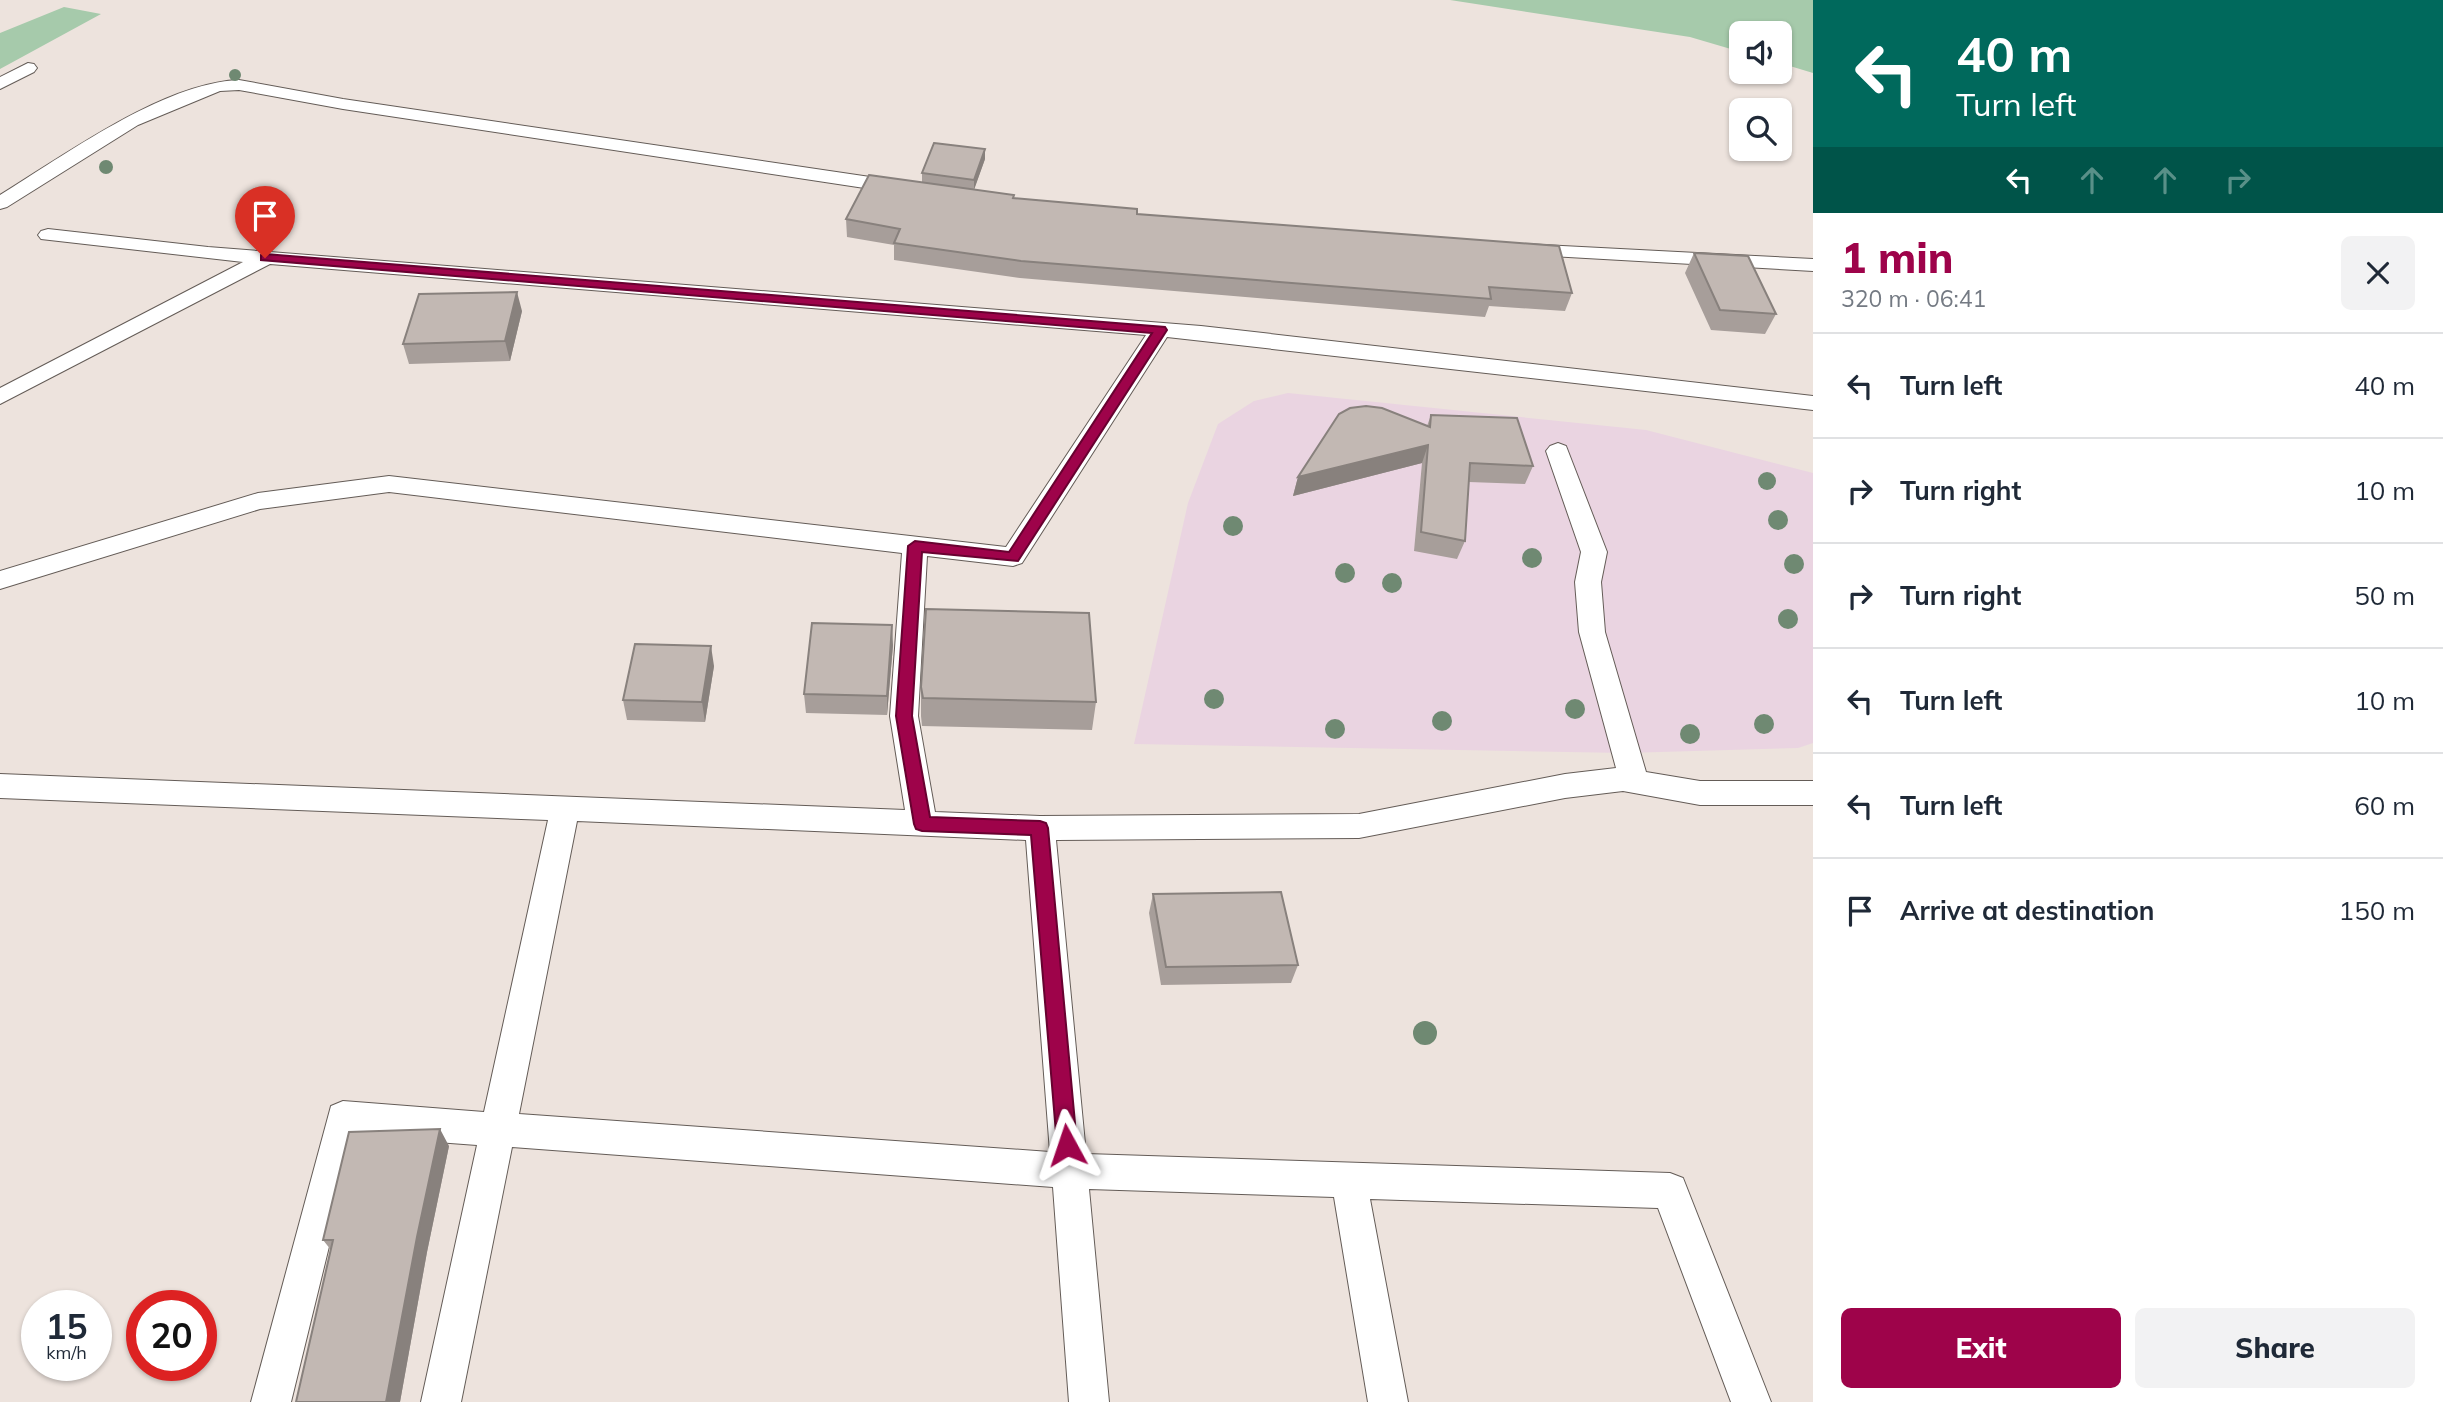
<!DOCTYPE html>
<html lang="en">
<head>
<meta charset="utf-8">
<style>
	body { margin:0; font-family:Mulish,sans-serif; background:#f2f2f3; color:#1f2937; height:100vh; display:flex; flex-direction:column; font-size:26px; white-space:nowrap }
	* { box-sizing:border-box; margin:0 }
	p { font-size:23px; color:#747a83 }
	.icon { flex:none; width:38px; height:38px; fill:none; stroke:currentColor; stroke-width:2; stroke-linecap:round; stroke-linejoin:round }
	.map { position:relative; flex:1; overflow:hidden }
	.side { display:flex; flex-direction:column; background:#fff; width:630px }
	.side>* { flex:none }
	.hud { background:#00695c; color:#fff; overflow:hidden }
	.buttons { position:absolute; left:1729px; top:21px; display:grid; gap:14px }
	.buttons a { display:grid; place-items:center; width:63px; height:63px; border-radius:10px; background:#fff; box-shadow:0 2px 5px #0004; font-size:35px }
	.speed { position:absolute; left:21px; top:1290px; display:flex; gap:14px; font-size:35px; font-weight:700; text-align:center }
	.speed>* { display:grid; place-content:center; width:91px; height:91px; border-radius:50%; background:#fff; box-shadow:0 2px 5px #0004; line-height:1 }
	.speed small { font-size:18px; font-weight:400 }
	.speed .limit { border:10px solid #d22; background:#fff; color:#111 }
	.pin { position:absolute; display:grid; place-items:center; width:60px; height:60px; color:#fff; margin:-72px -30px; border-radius:50% 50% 50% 0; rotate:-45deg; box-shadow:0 0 7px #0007 }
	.pin .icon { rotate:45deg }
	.me { position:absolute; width:77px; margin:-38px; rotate:355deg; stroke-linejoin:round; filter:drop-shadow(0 0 5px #0008) }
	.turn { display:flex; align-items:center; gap:24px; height:147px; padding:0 28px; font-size:32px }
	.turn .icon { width:91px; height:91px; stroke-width:2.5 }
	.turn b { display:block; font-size:49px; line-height:60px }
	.lanes { display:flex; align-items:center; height:66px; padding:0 28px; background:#0003; justify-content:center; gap:35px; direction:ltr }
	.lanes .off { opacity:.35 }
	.round { display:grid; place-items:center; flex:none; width:74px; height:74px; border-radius:10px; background:#f2f2f3 }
	.overview { display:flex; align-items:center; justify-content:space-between; height:119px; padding:0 28px }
	h1 { font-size:42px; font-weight:800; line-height:52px; color:#9e034a }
	.action { display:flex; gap:14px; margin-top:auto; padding:14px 28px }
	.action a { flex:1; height:80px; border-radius:10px; background:#9e034a; color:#fff; font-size:28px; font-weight:800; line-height:80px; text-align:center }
	.action a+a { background:#f2f2f3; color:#1f2937 }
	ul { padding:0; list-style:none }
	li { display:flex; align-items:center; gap:21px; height:105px; padding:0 28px; border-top:2px solid #e0e1e3 }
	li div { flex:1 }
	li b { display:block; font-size:26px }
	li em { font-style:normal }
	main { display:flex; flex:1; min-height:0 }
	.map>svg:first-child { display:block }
	.industrial { fill:#ead4e1 }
	.green { fill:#a6caab }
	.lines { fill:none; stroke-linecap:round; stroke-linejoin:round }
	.service-casing { stroke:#645c57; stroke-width:2 }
	.service { fill:#fff; fill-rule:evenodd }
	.tree { fill:#6f8972 }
	.wall { fill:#a79e9a }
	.shaded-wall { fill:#88817d }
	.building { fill:#c2b8b3; stroke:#88817d; stroke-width:2 }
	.route { fill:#9e034a; stroke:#670230; stroke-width:2 }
</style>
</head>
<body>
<main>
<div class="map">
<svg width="1813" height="1402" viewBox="0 0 1813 1402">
	<rect width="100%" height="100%" fill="#ede3dd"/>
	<path class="industrial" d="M1288,393L1646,430L1813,473V743L1798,748L1626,753L1134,744L1188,503L1218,424L1254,401Z"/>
	<path class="green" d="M1450,0H1813V73L1780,63V33H1741V52L1690,37Z
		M64,7L101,14L0,69V33Z"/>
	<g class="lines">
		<g class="service-casing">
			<path id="service" d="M28,63L34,64L37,68L34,72L0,89V77Z
				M239,80L343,99L904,182L914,188L904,194L343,109L239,90L220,91L138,125L7,207L0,209V195C65,155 163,83 239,80Z
				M48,229L208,247L1201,326L1813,396V410L1167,337L1022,563L1013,566L927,556L918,716L935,812L1040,816L1359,814L1565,774L1616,768L1579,632L1575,582L1581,552L1546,451L1550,446L1558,443L1566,446L1607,552L1601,582L1605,632L1646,772L1700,781H1813V805H1700L1623,791L1565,798L1359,838L1056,840L1086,1154L1670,1173L1683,1178L1771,1402H1731L1658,1208L1370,1199L1408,1402H1368L1334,1197L1089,1189L1109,1402H1069L1053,1187L512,1147L461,1402H421L477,1145L356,1136L291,1402H251L331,1106L343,1101L484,1112L548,820L0,798V774L905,810L890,716L902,553L389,492L260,509L0,589V571L258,493L389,476L1006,547L1146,335L270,264L0,404V388L243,262L41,239L38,235L41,231ZM577,821L1026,840L1050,1152L519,1114Z
				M1522,244L1813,259V271L1515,254L1512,250L1515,246Z"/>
		</g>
		<use href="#service" class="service"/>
	</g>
	<g class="tree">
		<circle cx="235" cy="75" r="6"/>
		<circle cx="106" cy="167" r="7"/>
		<circle cx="1767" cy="481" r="9"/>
		<circle cx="1778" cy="520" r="10"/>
		<circle cx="1233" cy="526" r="10"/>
		<circle cx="1532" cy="558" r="10"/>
		<circle cx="1794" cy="564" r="10"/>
		<circle cx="1345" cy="573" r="10"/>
		<circle cx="1392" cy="583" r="10"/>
		<circle cx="1788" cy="619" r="10"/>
		<circle cx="1214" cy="699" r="10"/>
		<circle cx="1575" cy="709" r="10"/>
		<circle cx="1442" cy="721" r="10"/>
		<circle cx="1764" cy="724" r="10"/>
		<circle cx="1335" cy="729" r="10"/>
		<circle cx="1690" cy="734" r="10"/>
		<circle cx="1425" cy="1033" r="12"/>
	</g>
	<path class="wall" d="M985,159L974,189L1014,198L1137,214L1572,293L1565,311L1489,306L1485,317L1020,278L894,260V245L847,237L846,219L922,182V173Z
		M1694,253L1776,314L1765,334L1711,330L1685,273Z
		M522,311L510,361L409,364L403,344Z
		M1431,415L1533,466L1525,484L1469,482L1465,541L1457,559L1414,551L1422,463L1293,496L1298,477L1427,426Z
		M893,645L887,715L806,713L804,694Z
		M714,666L705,722L627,720L623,700Z
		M921,687L1096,702L1092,730L922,726L921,716Z
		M1153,894L1298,965L1291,983L1161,985L1149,913Z
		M449,1146L427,1252L400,1402H296L331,1250L323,1240Z"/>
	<path class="shaded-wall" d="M985,149V159L974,190V180Z
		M517,292L522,311L510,361L505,341Z
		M1428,445L1422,463L1293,496L1298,477Z
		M892,625L893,645L887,715V696Z
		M711,646L714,666L705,722L702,702Z
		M440,1129L449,1146L427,1252L400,1402H386L417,1237Z"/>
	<path class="building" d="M934,143L985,149L974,180L922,173Z
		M869,175L1014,195L1013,198L1137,209V214L1559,246L1572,293L1489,287L1491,299L1021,261L894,243L900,229L846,219Z
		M1694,253L1748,256L1776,314L1720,310Z
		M517,292L505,341L403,344L419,294Z
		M1366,406L1382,408L1430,427L1431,415L1517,418L1533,466L1470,463L1465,541L1421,532L1428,445L1298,477L1339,414L1350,408Z
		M926,609L1089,613L1096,702L923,698L921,687Z
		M812,623L892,625L887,696L804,694Z
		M635,644L711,646L702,702L623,700Z
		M1281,892L1298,965L1166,967L1153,894Z
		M440,1129L417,1237L386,1402H296L333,1240H323L349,1132Z"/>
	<path class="route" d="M265,254L1165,327L1167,330L1018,561L922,552L912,716L930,817L1040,821L1046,823L1048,828L1077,1145L1074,1152L1067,1155L1059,1152L1057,1145L1031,835L922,831L916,829L914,824L896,716L908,546L915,541L1009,552L1152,333L261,260V255Z"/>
</svg>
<div class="buttons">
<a><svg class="icon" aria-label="sound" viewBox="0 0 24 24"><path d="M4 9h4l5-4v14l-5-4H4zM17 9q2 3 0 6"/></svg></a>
<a><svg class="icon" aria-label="search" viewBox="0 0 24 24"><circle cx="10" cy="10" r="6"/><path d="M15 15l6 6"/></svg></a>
</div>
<div class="speed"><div>15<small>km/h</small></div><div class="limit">20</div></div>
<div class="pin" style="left:265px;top:258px;background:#d93025"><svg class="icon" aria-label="arrive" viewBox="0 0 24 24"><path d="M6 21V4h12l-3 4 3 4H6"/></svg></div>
<svg class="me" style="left:1067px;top:1145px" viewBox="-20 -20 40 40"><path d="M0-17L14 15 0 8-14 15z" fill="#9e034a" stroke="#fff" stroke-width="4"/></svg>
</div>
<section class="side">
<div class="hud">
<div class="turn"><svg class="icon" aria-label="left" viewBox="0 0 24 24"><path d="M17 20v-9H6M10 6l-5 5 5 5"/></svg><div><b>40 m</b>Turn left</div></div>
<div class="lanes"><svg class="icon" aria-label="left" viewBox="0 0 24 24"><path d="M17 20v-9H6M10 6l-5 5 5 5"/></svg><svg class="icon off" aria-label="ahead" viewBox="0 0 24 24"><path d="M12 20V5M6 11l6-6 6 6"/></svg><svg class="icon off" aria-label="ahead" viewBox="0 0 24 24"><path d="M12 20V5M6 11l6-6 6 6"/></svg><svg class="icon off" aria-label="right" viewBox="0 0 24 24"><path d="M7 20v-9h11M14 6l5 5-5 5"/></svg></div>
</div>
<div class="overview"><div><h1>1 min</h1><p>320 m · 06:41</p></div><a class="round"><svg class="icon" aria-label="close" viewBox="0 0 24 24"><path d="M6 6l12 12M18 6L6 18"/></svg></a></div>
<ul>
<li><svg class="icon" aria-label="left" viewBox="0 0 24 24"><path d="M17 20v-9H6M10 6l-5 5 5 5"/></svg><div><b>Turn left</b></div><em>40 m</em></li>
<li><svg class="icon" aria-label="right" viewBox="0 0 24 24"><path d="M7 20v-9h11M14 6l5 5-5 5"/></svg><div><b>Turn right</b></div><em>10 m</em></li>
<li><svg class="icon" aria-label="right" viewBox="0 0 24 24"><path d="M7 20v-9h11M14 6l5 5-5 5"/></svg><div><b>Turn right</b></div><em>50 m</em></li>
<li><svg class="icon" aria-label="left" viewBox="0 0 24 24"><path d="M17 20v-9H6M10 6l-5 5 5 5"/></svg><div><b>Turn left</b></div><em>10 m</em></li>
<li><svg class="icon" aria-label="left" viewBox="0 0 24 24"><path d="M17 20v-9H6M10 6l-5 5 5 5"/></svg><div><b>Turn left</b></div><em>60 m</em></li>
<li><svg class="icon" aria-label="arrive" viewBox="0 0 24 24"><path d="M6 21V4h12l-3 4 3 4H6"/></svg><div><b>Arrive at destination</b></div><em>150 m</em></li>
</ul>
<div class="action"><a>Exit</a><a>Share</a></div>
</section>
</main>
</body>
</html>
